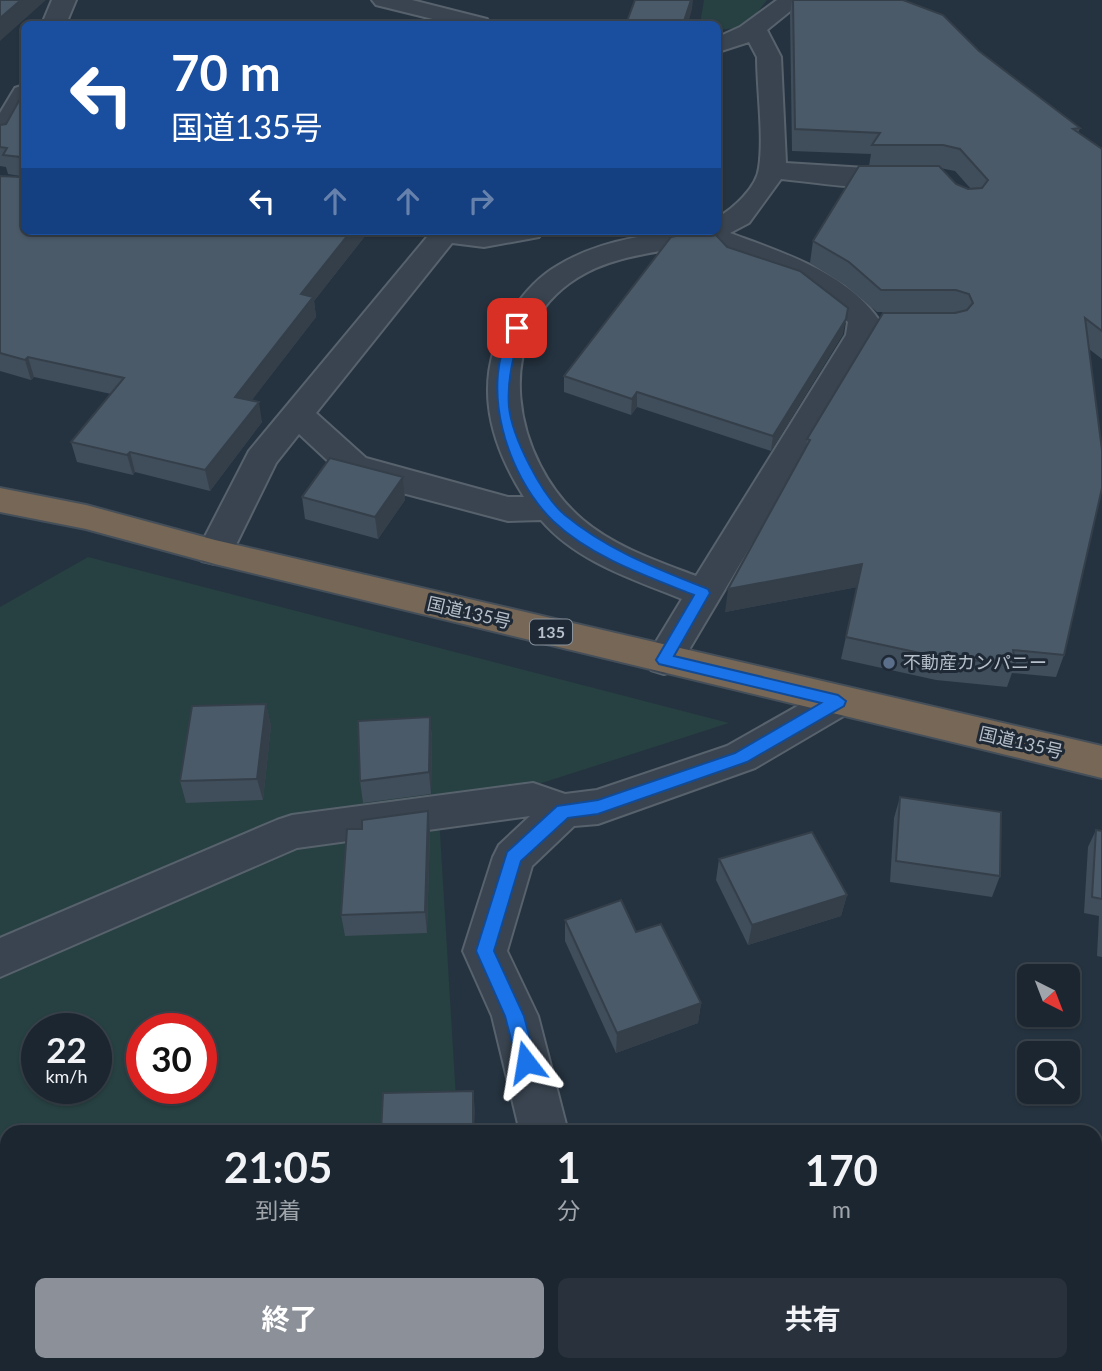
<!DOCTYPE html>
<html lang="ja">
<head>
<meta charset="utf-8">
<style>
	body { margin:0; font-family:Lato,"Noto Sans JP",sans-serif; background:#29323c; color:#f1f3f6; height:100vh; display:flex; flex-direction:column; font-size:26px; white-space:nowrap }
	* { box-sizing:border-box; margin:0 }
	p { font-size:23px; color:#a0a5ab }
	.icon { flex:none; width:38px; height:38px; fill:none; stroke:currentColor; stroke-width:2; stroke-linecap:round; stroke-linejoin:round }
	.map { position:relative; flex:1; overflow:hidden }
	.side { position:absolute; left:0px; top:1125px; width:1102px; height:247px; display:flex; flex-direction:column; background:#1c2630; border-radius:21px 21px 0 0; box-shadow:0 2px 5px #0004,0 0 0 2px #3a434c }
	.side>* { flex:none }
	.guide { position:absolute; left:21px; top:21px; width:700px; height:214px; border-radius:10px; box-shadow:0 2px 5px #0004,0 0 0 2px #3a434c; background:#1a4fa0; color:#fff; overflow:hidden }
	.needle { width:46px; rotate:138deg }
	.buttons { position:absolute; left:1017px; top:964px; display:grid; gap:14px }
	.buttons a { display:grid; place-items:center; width:63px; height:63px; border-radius:10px; background:#1c2630; box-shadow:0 2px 5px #0004,0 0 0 2px #3a434c; font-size:35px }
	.speed { position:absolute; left:21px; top:1013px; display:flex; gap:14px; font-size:35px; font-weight:700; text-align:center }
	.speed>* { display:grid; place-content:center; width:91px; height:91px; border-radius:50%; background:#1c2630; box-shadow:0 2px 5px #0004,0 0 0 2px #3a434c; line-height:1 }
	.speed small { font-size:18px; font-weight:400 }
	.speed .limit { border:10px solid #d22; background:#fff; color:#111 }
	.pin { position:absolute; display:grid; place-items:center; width:60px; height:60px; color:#fff; margin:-30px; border-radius:14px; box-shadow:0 4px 10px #0006 }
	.me { position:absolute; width:77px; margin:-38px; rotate:346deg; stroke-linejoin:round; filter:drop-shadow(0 0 5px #0008) }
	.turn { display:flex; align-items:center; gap:24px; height:147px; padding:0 35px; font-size:32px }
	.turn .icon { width:91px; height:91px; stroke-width:2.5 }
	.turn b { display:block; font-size:49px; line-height:60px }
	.lanes { display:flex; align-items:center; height:66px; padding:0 35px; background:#0003; justify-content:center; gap:35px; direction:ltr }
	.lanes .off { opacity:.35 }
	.eta { display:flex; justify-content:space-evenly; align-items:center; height:119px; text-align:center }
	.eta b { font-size:42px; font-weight:700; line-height:49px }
	.primary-button { display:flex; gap:14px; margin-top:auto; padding:14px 35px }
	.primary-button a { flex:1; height:80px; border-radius:10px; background:#8c9099; color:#fff; font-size:28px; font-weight:700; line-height:80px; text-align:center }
	.primary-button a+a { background:#29323c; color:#f1f3f6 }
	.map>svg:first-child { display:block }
	.green { fill:#274041; fill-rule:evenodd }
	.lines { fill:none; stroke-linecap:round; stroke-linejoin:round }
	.minor-casing { stroke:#57626d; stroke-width:4 }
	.highway-casing { stroke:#444f5a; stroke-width:4 }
	.minor { fill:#394450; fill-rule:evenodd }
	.highway { fill:#766756; fill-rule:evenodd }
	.wall { fill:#404d5a; fill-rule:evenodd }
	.shaded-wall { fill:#343f4a }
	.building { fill:#4b5a69; stroke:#343f4a; stroke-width:2 }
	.route { fill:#1a73e8; stroke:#114b97; stroke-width:2 }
	.service-dot { fill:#5c6f8a; stroke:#1e2935; stroke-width:2.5 }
	.labels { text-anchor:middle; stroke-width:6; stroke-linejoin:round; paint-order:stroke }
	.shield { fill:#1e2935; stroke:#88929d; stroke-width:2 }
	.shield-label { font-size:16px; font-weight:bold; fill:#b6bfca }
	.street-label { font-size:18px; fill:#b6bfca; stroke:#1e2935 }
	.poi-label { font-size:18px; fill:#b6bfca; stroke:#1e2935; text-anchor:start }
</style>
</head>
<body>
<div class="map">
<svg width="1102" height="1371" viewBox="0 0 1102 1371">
	<rect width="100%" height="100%" fill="#253340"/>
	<path class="green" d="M704,0H767L746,27L718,30V24H700Z
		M88,557L729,723L439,816L458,1132H7V1365H473V1371H0V607ZM37,1029H96V1088H37ZM142,1029H201V1088H142Z"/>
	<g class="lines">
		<g class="minor-casing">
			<path id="minor" d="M52,0H76L66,24H42Z
				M372,0H412L487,19L491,24H453L376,5Z
				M777,0H804L767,30L781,57L786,163L914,171L918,177L914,183C872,193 823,183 781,179L749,223L730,233C781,252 846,272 879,320L876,335L677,670L664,674L651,670L645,660L682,599C633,579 577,562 541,520L508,521L372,485L342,474L299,434L276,463L228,561L215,564L202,561L197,552L249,451L432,231H543L539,237L484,247L452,243L316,413L366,458L508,497H524C486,437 472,374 512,311C524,293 538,277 557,266C604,237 664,231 718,231V217C733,209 757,187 759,168C764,137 757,89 757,57L749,42L718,52V37L740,27ZM703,243L799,284L848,322L846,335L696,576C657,561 615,547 583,520C513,461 488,334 577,278C615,254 660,253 703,243Z
				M24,85V115L9,142L0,144V113L15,88Z
				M838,686L852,691L857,701L852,711L755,768L598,824L574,826L532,866L507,951L538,1016L568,1132H520L492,1016L463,951L493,857L499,845L530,816L297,848L0,977V938L277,820L292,815L533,783L565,794L597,790L727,746L824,691Z
				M0,1241L7,1244V1296L0,1293Z
				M93,1365H149L152,1371H96Z
				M515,1365H569L567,1371H513Z"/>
		</g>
		<g class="highway-casing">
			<path id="highway" d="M0,488L86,505L215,540L1102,746V778L215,564L86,529L0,512Z"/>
		</g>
		<use href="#minor" class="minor"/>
		<use href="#highway" class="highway"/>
	</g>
	<path class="wall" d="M792,0H903L979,51L1080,128L1078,133L1102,149V359L1089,349L1064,655L1056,677L1012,673L1007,687L936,680L841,659L857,587L725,612L806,449L807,439L951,312H877L845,285L810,263L813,241L869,166L871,154L792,151L790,14ZM940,168L955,171L971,189H968L956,184Z
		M20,99L24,231H369L314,301L316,317L251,401L262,422L210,491L135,472L133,475L77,462L71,442L111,394L34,377L31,380L0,371V176L20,177V176L8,174L6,167L0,166V125L6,124Z
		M727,247L843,334L771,451L637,407L631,415L564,392V376Z
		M403,477L405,500L378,539L305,519L302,497Z
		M266,704L271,726L263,800L186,803L180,781Z
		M430,717L432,739L431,794L363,803L360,781Z
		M900,797L1000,876L992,897L890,882L894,818Z
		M1096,830L1102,831V957L1097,956L1099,916L1084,913L1088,847Z
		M430,832L427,933L345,936L341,915Z
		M719,859L847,895L841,916L748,945L716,880Z
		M565,920L636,932L701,1003L698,1023L616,1053L565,941Z"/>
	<path class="shaded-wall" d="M21,0H46L0,41V18Z
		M691,0H693L692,9L688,24H683Z
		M351,231H369L314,301L316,317L239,417L235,397L301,294Z
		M846,319L843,334L771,451L773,436Z
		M28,357L34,377L31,380L25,360Z
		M637,392V407L631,415L632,399Z
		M259,402L262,422L210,491L205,470Z
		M130,452L135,472L133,475L127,455Z
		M403,477L405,500L378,539L375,517Z
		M862,564L858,587L725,612L728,589Z
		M266,704L271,726L263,800L257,779Z
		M430,717L432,739L431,794L429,772Z
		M428,811L430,832L427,933L425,912Z
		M847,895L841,916L748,945L752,925Z
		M701,1003L698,1023L616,1053L617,1033Z
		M473,1091L475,1110L474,1132H473Z
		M461,1365H466L464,1371H460Z"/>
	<path class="building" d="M0,0H21L0,18Z
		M635,0H691L683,24H626Z
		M793,0H903L943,15L979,51L1080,128L1073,129L1102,149V331L1085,318L1102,450V488L1064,655L1013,650L1015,664L943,658L846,637L862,564L728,589L810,440L807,439L883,313H955L967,310L973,303L969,294L956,290H881L849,262L813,241L859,166H939L956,184L968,189L982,188L988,180L960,149L943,145H872L880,133L795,129Z
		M20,99L24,100V231H351L301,294L313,297L235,397L259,402L205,470L130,452L127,455L71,442L124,378L28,357L25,360L0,353V176L20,177V157L3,155L7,148L0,147V125L6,124Z
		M701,231H705L716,235L727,247L800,271L848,308L846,319L773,436L637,392L632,399L564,376L671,237Z
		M330,458L403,477L375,517L302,497Z
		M266,704L257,779L180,781L192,706Z
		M430,717L429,772L360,781L358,721Z
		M900,797L1001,812L1000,876L896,861Z
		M428,811L425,912L341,915L347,829H362V820Z
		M1096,830L1102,831V899L1092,897Z
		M812,832L847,895L752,925L719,859Z
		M621,900L636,932L661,924L701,1003L617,1033L565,920Z
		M473,1091V1132H381L383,1093Z
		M210,1365H461L460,1371H209Z"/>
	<path class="route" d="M513,326L524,328C513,351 507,382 509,407C512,437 542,496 565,515C607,550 658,569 708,589L710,593L674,656L838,695L846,701L844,706L747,762L598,814L568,818L521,861L494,951L524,1016L536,1062L533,1069L526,1071L519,1069L517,1062L505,1016L476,951L507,852L557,806L598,800L735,753L821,703L659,664L656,660L694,595C646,576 591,557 553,521C506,475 478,384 513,326Z"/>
	<circle class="service-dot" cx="889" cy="663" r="7"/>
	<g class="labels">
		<rect class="shield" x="530" y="619.5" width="42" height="25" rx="5"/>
		<g class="shield-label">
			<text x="551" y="638">135</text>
		</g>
		<g class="street-label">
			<text transform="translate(469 613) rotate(13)" y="6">国道135号</text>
			<text transform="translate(1021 743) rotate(13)" y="6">国道135号</text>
		</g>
		<g class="poi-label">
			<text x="903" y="669">不動産カンパニー</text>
		</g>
	</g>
</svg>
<div class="buttons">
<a><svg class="needle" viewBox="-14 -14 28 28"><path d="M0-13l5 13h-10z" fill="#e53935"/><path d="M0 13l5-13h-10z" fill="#a0a5ab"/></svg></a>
<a><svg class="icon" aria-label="search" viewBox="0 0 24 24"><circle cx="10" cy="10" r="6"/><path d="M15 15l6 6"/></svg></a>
</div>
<div class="speed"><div>22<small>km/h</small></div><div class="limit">30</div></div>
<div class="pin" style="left:517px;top:328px;background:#d93025"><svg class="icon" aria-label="arrive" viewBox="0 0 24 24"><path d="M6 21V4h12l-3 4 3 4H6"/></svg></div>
<svg class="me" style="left:526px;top:1062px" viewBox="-20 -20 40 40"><path d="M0-17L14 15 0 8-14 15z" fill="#1a73e8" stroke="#fff" stroke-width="4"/></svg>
<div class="guide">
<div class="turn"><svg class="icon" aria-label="left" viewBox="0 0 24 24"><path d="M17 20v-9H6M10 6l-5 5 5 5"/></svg><div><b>70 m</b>国道135号</div></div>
<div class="lanes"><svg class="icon" aria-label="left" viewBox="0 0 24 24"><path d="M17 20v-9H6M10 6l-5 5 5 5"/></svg><svg class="icon off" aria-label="ahead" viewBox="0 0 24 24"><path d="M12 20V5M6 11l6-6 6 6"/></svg><svg class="icon off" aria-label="ahead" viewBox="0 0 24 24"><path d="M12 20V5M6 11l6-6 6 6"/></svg><svg class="icon off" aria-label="right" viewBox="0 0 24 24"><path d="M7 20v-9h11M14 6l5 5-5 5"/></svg></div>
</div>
<section class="side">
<div class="eta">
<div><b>21:05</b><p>到着</p></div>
<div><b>1</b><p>分</p></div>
<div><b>170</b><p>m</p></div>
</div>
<div class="primary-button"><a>終了</a><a>共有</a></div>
</section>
</div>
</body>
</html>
